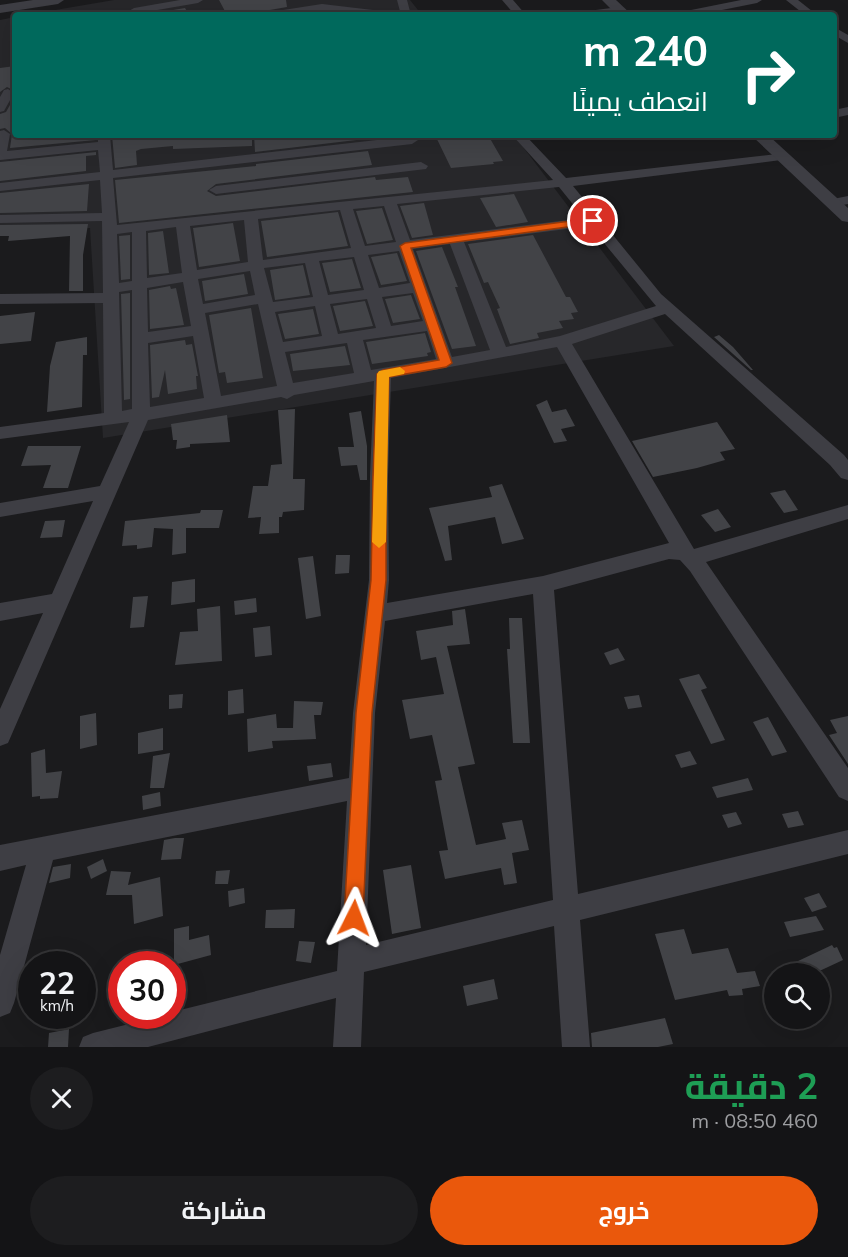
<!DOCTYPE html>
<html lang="ar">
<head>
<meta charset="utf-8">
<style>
	body { margin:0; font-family:Mulish,Cairo,sans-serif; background:#1d1d1f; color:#f1f3f6; direction:rtl; height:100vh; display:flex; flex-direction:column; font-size:22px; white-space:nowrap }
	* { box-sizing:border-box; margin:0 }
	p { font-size:20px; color:#9d9ea1 }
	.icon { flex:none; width:33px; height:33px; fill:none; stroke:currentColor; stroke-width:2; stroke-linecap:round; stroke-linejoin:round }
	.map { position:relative; height:1047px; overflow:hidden; direction:ltr }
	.side { display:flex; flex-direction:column; background:#141416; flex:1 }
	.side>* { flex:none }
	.banner { position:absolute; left:12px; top:12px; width:825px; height:126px; border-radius:6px; box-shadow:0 6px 24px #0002,0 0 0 2px #333335; direction:rtl; background:#00695c; color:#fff; overflow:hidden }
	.tools { position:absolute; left:764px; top:963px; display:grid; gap:12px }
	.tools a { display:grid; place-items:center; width:66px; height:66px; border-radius:50%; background:#141416; box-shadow:0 6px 24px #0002,0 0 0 2px #333335; font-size:30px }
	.speed { position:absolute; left:18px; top:951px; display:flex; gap:12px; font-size:30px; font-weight:700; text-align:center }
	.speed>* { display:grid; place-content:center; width:78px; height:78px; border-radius:50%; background:#141416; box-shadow:0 6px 24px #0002,0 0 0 2px #333335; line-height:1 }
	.speed small { font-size:15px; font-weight:400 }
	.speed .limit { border:9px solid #d22; background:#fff; color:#111 }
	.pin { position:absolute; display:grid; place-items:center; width:51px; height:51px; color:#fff; margin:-26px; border:3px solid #fff; border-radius:50%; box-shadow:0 2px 6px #0007 }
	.me { position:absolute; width:66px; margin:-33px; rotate:3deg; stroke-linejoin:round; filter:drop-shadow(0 0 4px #0008) }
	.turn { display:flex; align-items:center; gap:21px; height:126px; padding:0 30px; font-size:27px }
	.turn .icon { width:78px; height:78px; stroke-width:2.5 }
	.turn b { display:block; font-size:42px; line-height:51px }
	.round { display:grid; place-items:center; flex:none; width:63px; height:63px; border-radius:32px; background:#1d1d1f }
	.head { display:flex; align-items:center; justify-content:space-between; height:102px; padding:0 30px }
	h1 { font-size:36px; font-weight:700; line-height:45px; color:#1e9e55 }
	.action { display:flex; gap:12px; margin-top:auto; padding:12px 30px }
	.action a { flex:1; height:69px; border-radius:36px; background:#ea580c; color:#fff; font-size:24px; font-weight:700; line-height:69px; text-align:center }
	.action a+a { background:#1d1d1f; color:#f1f3f6 }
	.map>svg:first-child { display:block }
	.built { fill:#27272a }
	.building { fill:#424347 }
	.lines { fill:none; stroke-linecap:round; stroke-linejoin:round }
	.minor { fill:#3e3e44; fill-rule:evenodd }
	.tertiary { fill:#3e3e44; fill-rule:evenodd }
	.route { fill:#ea580c; stroke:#983908; stroke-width:1.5 }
	.slow { fill:#f59e0b }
</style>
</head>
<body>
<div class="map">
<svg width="848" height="1047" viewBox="0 0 848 1047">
	<rect width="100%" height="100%" fill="#1b1b1d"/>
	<path class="built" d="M114,0H410L422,15H26Z
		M15,17V135H514L674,346L103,438L90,228L0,232V20Z"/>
	<path class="building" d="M219,0H286L287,7L242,15H227Z
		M185,8L189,15L149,14Z
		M15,66V91L7,87L0,92V68Z
		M15,96V136L96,135V140L10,148L12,134L5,128L0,129V114L6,112Z
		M112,135H252V146L173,149V146L141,149L136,151L137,165L115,168Z
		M254,135H364L365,139L255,152Z
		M435,135H488L503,161L493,162L494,164L451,168Z
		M368,151L372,165L216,184L207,191L216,196L375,177L376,180L408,177L413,192L119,223L115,180L256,166V164Z
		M96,152V155L86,156V171L0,181V162Z
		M89,184L87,211L0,213V193Z
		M514,194L528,222L496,227L480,198Z
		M424,203L433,235L412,238L400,206Z
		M382,208L393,240L367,244L356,211Z
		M338,212L348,246L267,257L261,221Z
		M233,223L240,261L199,267L193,228Z
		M88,224L83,255V291H69L70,236L8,241L9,236H0V225Z
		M163,231L169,273L149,275L148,233Z
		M130,235V279L121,280L119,236Z
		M533,235L566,297H570L578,312L571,313L574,319L559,321L563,328L537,333L539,338L510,344L497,309L500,308L488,282L484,283L468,244Z
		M442,247L458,287H455L476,346L452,349L416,251Z
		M397,253L407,281L381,285L371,257Z
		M352,259L361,288L330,292L322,263Z
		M303,265L310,295L275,300L270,270Z
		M244,274L248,294L205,301L202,281Z
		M170,286L171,289L176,288L184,325L150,329L149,290Z
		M130,293V399L124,400L121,294Z
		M411,295L420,319L393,323L385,299Z
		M365,301L373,326L340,331L333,306Z
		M251,308L263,378L227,383L225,372L219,373L209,315Z
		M313,309L319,334L285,339L278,314Z
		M35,312L31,341L0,344V316Z
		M425,333L431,352L427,353L428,356L372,364L366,342Z
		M719,335L733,347L753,370H751L714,337Z
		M87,337V355H83L82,407L47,412L50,366L56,342Z
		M185,340L186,345L192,344L198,376H196L197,389L168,394L165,370L159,397L152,398L150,345Z
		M345,346L350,365L293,371L290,354Z
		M547,400L552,412L566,409L575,426L561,429L567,441L554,443L536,405Z
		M295,409L293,479H305L304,510L283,512L282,517H279V533L259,534L261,517L248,518L253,486H268L271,465L282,464L278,410Z
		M361,411L367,446V480H360L357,465L341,466L338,447H354L349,413Z
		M227,415L230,442L190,444V447L176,449L177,440H173L171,424Z
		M717,422L735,449L720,452L725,460L697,468L653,477L632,441Z
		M28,446H81L68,488H43L51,465L21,466Z
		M502,484L524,539L502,544L495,517L448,526L452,560L445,561L429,508L492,497L489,487Z
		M785,490L798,510L784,513L770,493Z
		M718,509L731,527L715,532L701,515Z
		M201,510H223L219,528H186V553L172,555L173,529L154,528L152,547L137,549V545L122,546L125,521L200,513Z
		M65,520L62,537L40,538L45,521Z
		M336,555H350L349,573L335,574Z
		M313,556L321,616L306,619L298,558Z
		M195,579V602L171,605L172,582Z
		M148,596L144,627L130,628L133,597Z
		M256,598L257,612L235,615L234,601Z
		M220,606L222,661L175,665L180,632L198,631L197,609Z
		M465,609L470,644L447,646L475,764L458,767L476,845L506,839L502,823L522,820L529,850L512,853L517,883L504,885L501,868L445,879L439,851L448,850L435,781L442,780L432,735L410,739L402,700L444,694L436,657L421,660L416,631L453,625L452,611Z
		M509,618H522L530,743H513L507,649H510Z
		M270,626L272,655L255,657L253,628Z
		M618,648L625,660L610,665L604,653Z
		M699,674L707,688L701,690L725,740L711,744L679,679Z
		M243,689L244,713L228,715V691Z
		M183,694L182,708L169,709V695Z
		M639,695L642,707L628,709L624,697Z
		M294,701L323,702L321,715H314L316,739L272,741L273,748L248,752L247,719L276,714L277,728H293Z
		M96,713L97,745L80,749V716Z
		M848,716V764L829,735L837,733L830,720Z
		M768,717L787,752L772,756L753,722Z
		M163,728V750L138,754V733Z
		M45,749L46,773L62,771L58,798L40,799V796L32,797L31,753Z
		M690,751L697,764L681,768L675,755Z
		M170,753L164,788H150L153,756Z
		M331,763L333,777L309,781L307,766Z
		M748,778L753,790L717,798L712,787Z
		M160,792L161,806L143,810L142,796Z
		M798,811L804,825L788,828L782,814Z
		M736,812L742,824L728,828L722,815Z
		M175,838H184L181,859L161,860L164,840Z
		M103,859L107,871L91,879L87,867Z
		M71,864L70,878L49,883L53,867Z
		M411,865L421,928L392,934L383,870Z
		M230,870L228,884H215L216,871Z
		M111,871L131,872L128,885L160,877L163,916L134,924L132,895H106Z
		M244,888L245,903L229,907L228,891Z
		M819,893L827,907L812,912L804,898Z
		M295,909L294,928H265L266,910Z
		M816,916L824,930L790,937L784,922Z
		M189,926V940L209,935L211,955L174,965V929Z
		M684,929L692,954L728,948L737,973L755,971L760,986L742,989L743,995L729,996L727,990L675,1000L655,934Z
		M299,941L315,942L311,963L296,961Z
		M832,945L834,948L837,947L843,960L813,974H803L796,962Z
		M494,979L498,999L467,1006L463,986Z
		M665,1018L673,1044L658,1047H592L591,1033Z
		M69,1029L68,1047H48L49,1033Z"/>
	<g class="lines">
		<path class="minor" d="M180,0H203L198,3L134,14L129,11L134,8Z
			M397,0H407L411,15H401Z
			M502,0H513L526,15H515Z
			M741,0H762L757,3L697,15H676L681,12Z
			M786,0H798L817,15H805Z
			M322,4L390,12L395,15H363L322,10L291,15H265L270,12Z
			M619,7L623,8V12L575,15L580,12Z
			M834,27L848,35V43L834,35Z
			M8,89L14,93L4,111L0,112V97L4,90Z
			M848,107V115L834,118V110Z
			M4,130L10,134L7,151L98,142V135H110L113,170L412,136L418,140L412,144L113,178L117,225L553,180L512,135H525L566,178L786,153L788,156L781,160L573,186L661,294L844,455L848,460V480L841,478L830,465L665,314L572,344L694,549L848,505V519L706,562L848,768V801L839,797L690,571L680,560L669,559L554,590L578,894L848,830V854L580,920L590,1047H562L554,926L364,972L361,1047H333L336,998L148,1047H79L83,1037L93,1033L161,1016H172V1012L337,971L347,801L53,860L14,1003L10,1013L0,1017V955L26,865L0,871V845L349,778L353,713L369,580L370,476L374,381L294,395L287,399L281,397L148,420L8,743L0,746V709L43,613L0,621V603L52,594L93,501L0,517V503L100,486L129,422L0,439V427L104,413L103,303L0,304V294L103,293L102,221L0,223V215L102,213L100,180L0,191V183L100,172L98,150L0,160V131ZM559,187L584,218L410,240L397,204ZM384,206L396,242L365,246L353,209ZM340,210L351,248L263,260L258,219ZM244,220L248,262L197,270L190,226ZM590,226L656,306L560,336L506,347L464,242ZM176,227L182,273L147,278L146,231ZM132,232V281L119,283L117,234ZM450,244L490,350L452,357L413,249ZM399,251L410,283L379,288L368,255ZM354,257L364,290L328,295L319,261ZM305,263L313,297L273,302L264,268ZM250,271L255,295L203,304L198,279ZM183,282L191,326L148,332L147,288ZM132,290V409L122,411L119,292ZM413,293L423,321L391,326L382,297ZM367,299L376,328L338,334L330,304ZM258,304L277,386L221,396L205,313ZM315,306L322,336L283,342L275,312ZM427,331L436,359L371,370L363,340ZM193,336L204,398L150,407L148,343ZM347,343L354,373L293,383L285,352ZM557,347L669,543L543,576L387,603L389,580L388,476L391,378ZM533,594L553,900L366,945L375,713L385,621Z
			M421,162L428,166L426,169L216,194L209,190L216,186Z
			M848,196V204L833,207L826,203L828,200Z"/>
		<path class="tertiary" d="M33,0H64L58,4L0,13V5Z
			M602,0H616L632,15H617Z
			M751,135H768L848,208V222L842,221Z"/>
	</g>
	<path class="route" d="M593,218L597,219V223L411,248L452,363L446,367L389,377L386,476V580L372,713L363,918L360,925L354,927L347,925L344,918L356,713L371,580L373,476L377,374L383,370L439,360L400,246L405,243Z"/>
	<path class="slow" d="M400,367L405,371L404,374L389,377L386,542L379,548L372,542L377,374L379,371Z"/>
</svg>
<div class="tools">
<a><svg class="icon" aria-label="search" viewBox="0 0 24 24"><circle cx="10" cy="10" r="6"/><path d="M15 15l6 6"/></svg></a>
</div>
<div class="speed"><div>22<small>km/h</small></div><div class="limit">30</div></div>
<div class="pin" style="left:593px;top:221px;background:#d93025"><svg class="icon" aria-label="arrive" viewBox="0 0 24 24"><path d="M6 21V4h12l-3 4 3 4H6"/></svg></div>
<svg class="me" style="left:354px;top:918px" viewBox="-20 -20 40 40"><path d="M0-17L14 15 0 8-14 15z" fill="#ea580c" stroke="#fff" stroke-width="4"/></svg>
<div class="banner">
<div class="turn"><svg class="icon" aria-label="right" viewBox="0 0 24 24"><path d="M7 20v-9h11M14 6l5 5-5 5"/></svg><div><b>240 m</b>انعطف يمينًا</div></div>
</div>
</div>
<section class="side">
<div class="head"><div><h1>2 دقيقة</h1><p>460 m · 08:50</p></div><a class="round"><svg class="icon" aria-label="close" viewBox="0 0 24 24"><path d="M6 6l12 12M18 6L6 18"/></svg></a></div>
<div class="action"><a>خروج</a><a>مشاركة</a></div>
</section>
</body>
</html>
